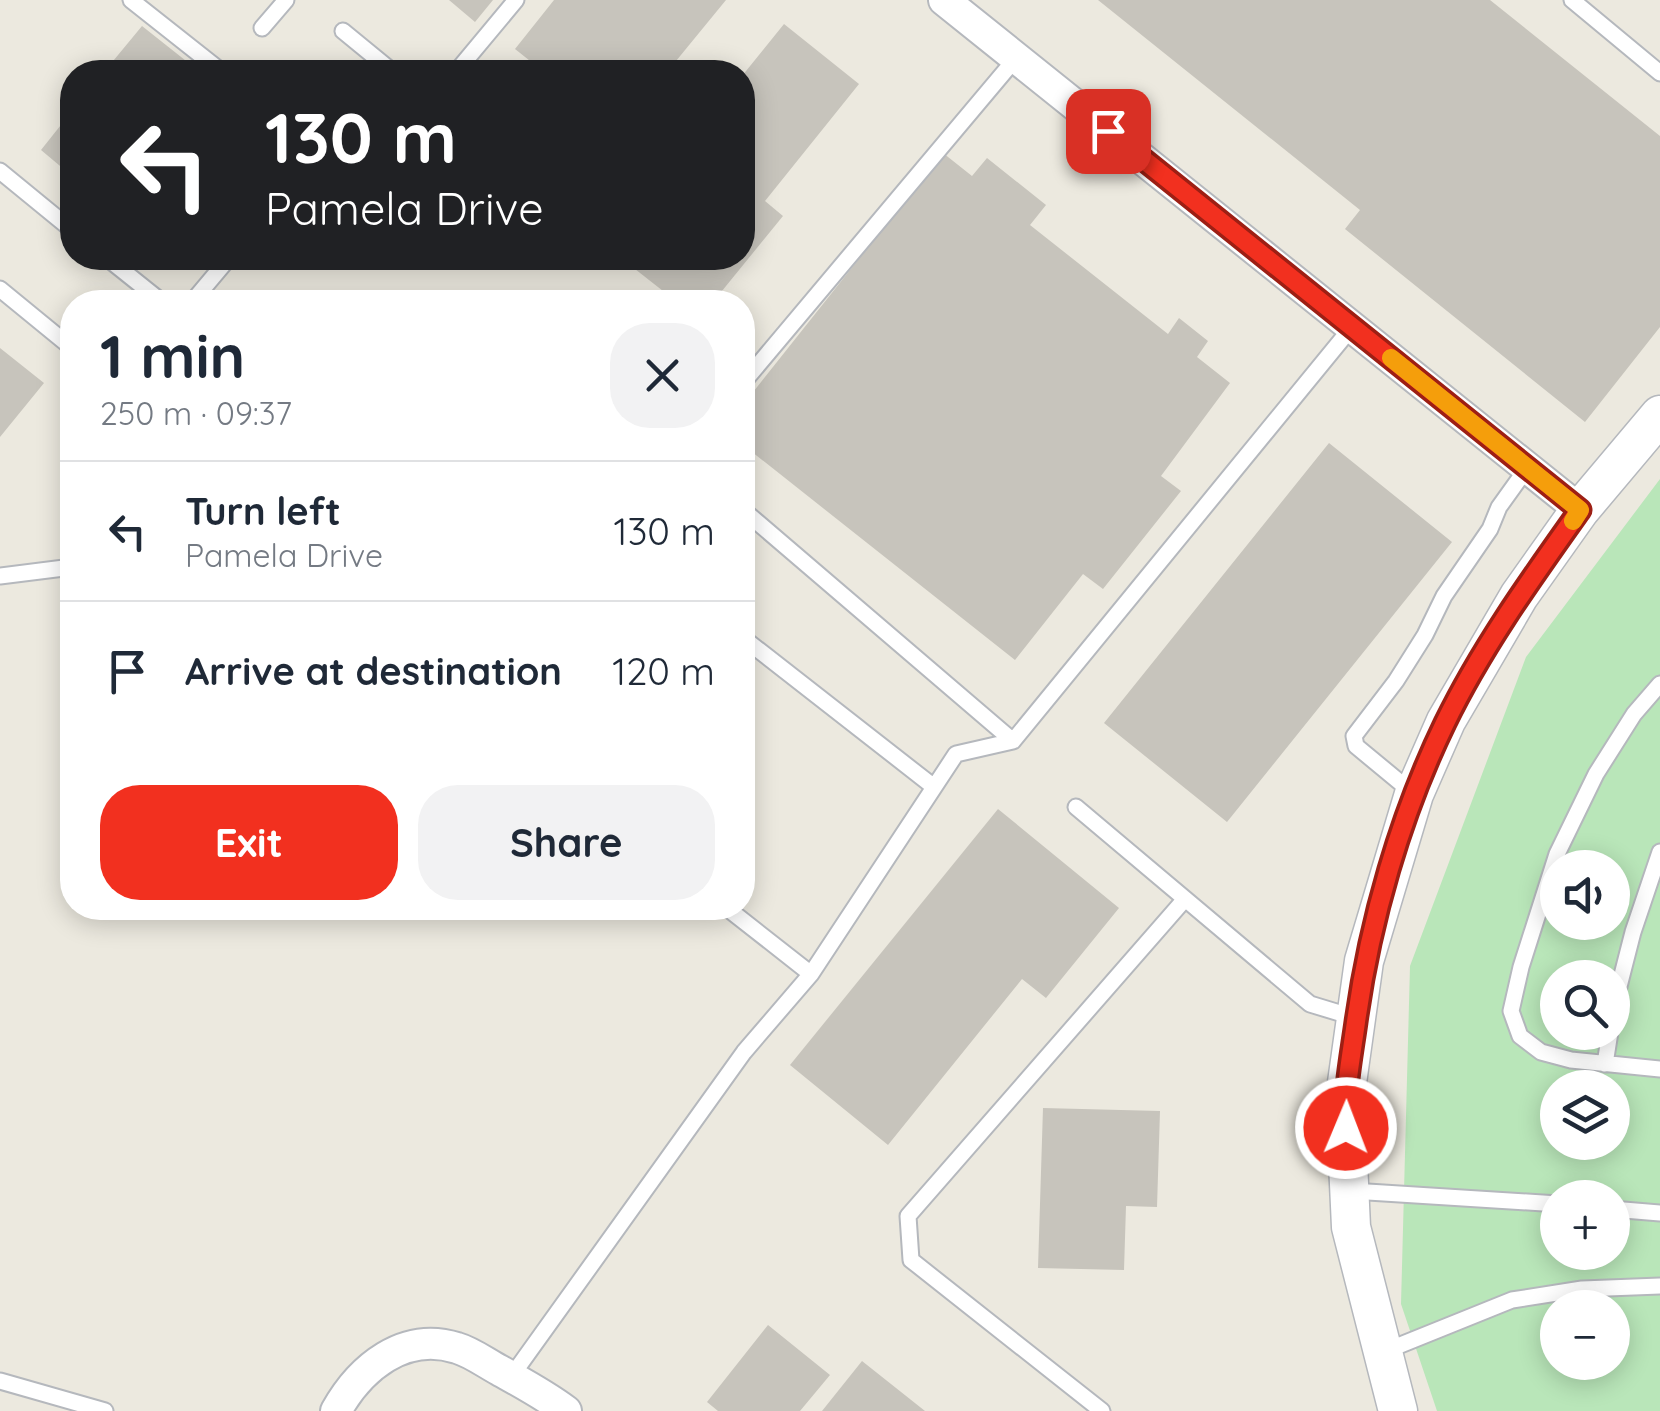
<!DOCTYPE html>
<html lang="en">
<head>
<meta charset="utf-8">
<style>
	body { margin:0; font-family:Quicksand,sans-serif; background:#f2f2f3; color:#1f2937; height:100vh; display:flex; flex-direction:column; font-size:38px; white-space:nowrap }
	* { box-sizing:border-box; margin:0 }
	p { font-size:32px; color:#747a83 }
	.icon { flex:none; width:55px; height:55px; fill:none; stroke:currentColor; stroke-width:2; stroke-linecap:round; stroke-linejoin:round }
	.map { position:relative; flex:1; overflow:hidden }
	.sheet { position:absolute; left:60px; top:290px; width:695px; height:630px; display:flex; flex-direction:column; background:#fff; border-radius:40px; box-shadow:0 5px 25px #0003 }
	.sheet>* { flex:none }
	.top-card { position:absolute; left:60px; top:60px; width:695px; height:210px; border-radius:40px; box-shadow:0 5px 25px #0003; background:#202124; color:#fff; overflow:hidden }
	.buttons { position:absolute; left:1540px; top:850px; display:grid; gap:20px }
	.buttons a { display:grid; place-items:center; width:90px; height:90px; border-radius:50%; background:#fff; box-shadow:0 5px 25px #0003; font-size:50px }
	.pin { position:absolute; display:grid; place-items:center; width:85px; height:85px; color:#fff; margin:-42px; border-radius:20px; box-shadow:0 5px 15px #0006 }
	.me { position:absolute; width:110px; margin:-55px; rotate:1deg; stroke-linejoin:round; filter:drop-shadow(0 0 8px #0008) }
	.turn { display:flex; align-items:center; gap:35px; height:210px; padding:0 40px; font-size:45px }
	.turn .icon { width:130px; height:130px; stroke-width:2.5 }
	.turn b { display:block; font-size:70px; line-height:85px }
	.round { display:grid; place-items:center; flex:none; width:105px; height:105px; border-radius:40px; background:#f2f2f3 }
	.overview { display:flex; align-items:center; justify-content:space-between; height:170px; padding:0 40px }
	h1 { font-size:60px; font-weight:700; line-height:75px }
	.action { display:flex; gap:20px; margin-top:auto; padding:20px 40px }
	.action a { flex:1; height:115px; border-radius:40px; background:#f2301f; color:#fff; font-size:40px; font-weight:700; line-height:115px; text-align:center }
	.action a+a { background:#f2f2f3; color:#1f2937 }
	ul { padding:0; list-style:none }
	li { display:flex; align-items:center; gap:30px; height:140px; padding:0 40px; border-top:2px solid #e0e1e3 }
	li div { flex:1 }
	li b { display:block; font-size:38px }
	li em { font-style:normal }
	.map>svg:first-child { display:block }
	.green { fill:#b9e6b9; fill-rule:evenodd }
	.building { fill:#c7c4bc }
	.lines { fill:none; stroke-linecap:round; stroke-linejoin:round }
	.service-casing { stroke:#b5b8bd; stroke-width:19 }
	.minor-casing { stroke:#b5b8bd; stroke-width:34 }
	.tertiary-casing { stroke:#b5b8bd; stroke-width:41 }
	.service { stroke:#fff; stroke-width:15 }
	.minor { stroke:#fff; stroke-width:30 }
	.tertiary { stroke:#fff; stroke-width:38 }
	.route-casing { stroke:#9d1f14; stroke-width:25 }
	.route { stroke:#f2301f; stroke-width:18 }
	.slow { stroke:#f59e0b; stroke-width:18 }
</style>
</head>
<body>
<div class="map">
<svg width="1660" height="1411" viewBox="0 0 1660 1411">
	<rect width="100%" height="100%" fill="#ece9df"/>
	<path class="green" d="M1660,479V1411H1437L1401,1304L1410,966L1526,657ZM1558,868H1612V922H1558ZM1558,978H1612V1032H1558ZM1558,1088H1612V1142H1558ZM1558,1198H1612V1252H1558ZM1558,1308H1612V1362H1558Z"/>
	<path class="building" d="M449,0H493L475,22Z
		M554,0H726L667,72H544L515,49Z
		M1098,0H1490L1660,136V327L1585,422L1345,229L1360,210Z
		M784,24L859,84L765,201L783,216L713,302H677L621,258H742V76Z
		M142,26L200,72H104Z
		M72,111V176L41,150Z
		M943,153L972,176L987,158L1046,205L1030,225L1168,334L1179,318L1208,341L1197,357L1230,383L1161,476L1181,491L1103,589L1083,574L1015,660L742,444V406Z
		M0,348L44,383L0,437Z
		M1329,443L1452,542L1227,822L1104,723Z
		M998,809L1119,908L1046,998L1022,979L888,1145L790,1065Z
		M1043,1108L1160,1111L1157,1207L1126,1206L1124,1270L1038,1268Z
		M768,1325L830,1375L800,1411H718L707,1402Z
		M862,1361L925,1411H822Z"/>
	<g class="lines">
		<g class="service-casing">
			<path id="service" d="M131,0L222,72
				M1572,0L1660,73
				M262,28L286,0
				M343,31L393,72
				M456,72L516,0
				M0,171L72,230
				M107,258L162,302
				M0,289L72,348
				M192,302L229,258
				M742,384L1016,58
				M742,509L1013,741
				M0,576L72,567
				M742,637L934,787
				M1660,684L1634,714L1596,774L1557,854L1521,967L1511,1011L1520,1036L1541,1052L1571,1060L1660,1069
				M1414,794L1356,746L1354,736L1396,681L1425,635L1444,596L1490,529L1499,507L1527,468
				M1076,807L1310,1004L1356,1018
				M727,908L811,974
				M1612,1014L1633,932L1660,852
				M1605,1064L1610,1032
				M1352,1191L1558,1204
				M1612,1209L1660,1213
				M1383,1352L1512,1300L1582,1289L1660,1286
				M511,1377L744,1052L811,974L956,754L1013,741L1352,327
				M0,1381L105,1411
				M1102,1411L911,1260L908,1216L1185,899"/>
		</g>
		<g class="minor-casing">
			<path id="minor" d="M944,0L1580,510
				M336,1411C360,1368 404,1331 457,1348C471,1352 486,1363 499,1370C522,1383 545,1395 566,1411"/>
		</g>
		<g class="tertiary-casing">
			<path id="tertiary" d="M1398,1411L1351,1227L1345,1097L1364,961L1414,794L1446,721L1519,596L1580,510L1660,415"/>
		</g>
		<use href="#service" class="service"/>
		<use href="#minor" class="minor"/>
		<use href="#tertiary" class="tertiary"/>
	</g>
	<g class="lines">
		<g class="route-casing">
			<path id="route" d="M1108,131L1580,510C1531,579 1482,647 1445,723C1400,816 1370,921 1356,1022C1351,1058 1344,1092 1346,1128"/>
		</g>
		<use href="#route" class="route"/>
		<path class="slow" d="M1391,358L1580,510L1573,521"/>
	</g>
</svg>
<div class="buttons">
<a><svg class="icon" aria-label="sound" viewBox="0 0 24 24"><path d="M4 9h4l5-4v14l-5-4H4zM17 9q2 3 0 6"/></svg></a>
<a><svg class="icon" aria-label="search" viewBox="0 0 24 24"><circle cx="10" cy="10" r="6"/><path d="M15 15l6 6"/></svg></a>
<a><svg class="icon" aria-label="layers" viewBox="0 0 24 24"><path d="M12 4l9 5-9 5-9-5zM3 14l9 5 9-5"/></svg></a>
<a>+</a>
<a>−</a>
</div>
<div class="pin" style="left:1108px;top:131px;background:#d93025"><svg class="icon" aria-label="arrive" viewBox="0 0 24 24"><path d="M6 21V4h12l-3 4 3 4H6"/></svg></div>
<svg class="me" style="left:1346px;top:1128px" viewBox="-20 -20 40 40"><circle r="17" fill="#f2301f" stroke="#fff" stroke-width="3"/><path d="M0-11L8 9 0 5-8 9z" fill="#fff"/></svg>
<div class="top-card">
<div class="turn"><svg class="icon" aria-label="left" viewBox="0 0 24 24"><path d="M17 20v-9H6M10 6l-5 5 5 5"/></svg><div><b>130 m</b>Pamela Drive</div></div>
</div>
<section class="sheet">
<div class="overview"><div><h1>1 min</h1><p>250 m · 09:37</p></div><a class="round"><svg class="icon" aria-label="close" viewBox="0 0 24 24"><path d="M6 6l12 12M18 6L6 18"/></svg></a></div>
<ul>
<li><svg class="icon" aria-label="left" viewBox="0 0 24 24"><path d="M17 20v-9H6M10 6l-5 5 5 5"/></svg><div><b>Turn left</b><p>Pamela Drive</p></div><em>130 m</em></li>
<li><svg class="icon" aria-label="arrive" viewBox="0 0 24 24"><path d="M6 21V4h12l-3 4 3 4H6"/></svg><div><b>Arrive at destination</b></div><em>120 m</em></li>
</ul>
<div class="action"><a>Exit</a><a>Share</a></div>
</section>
</div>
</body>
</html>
